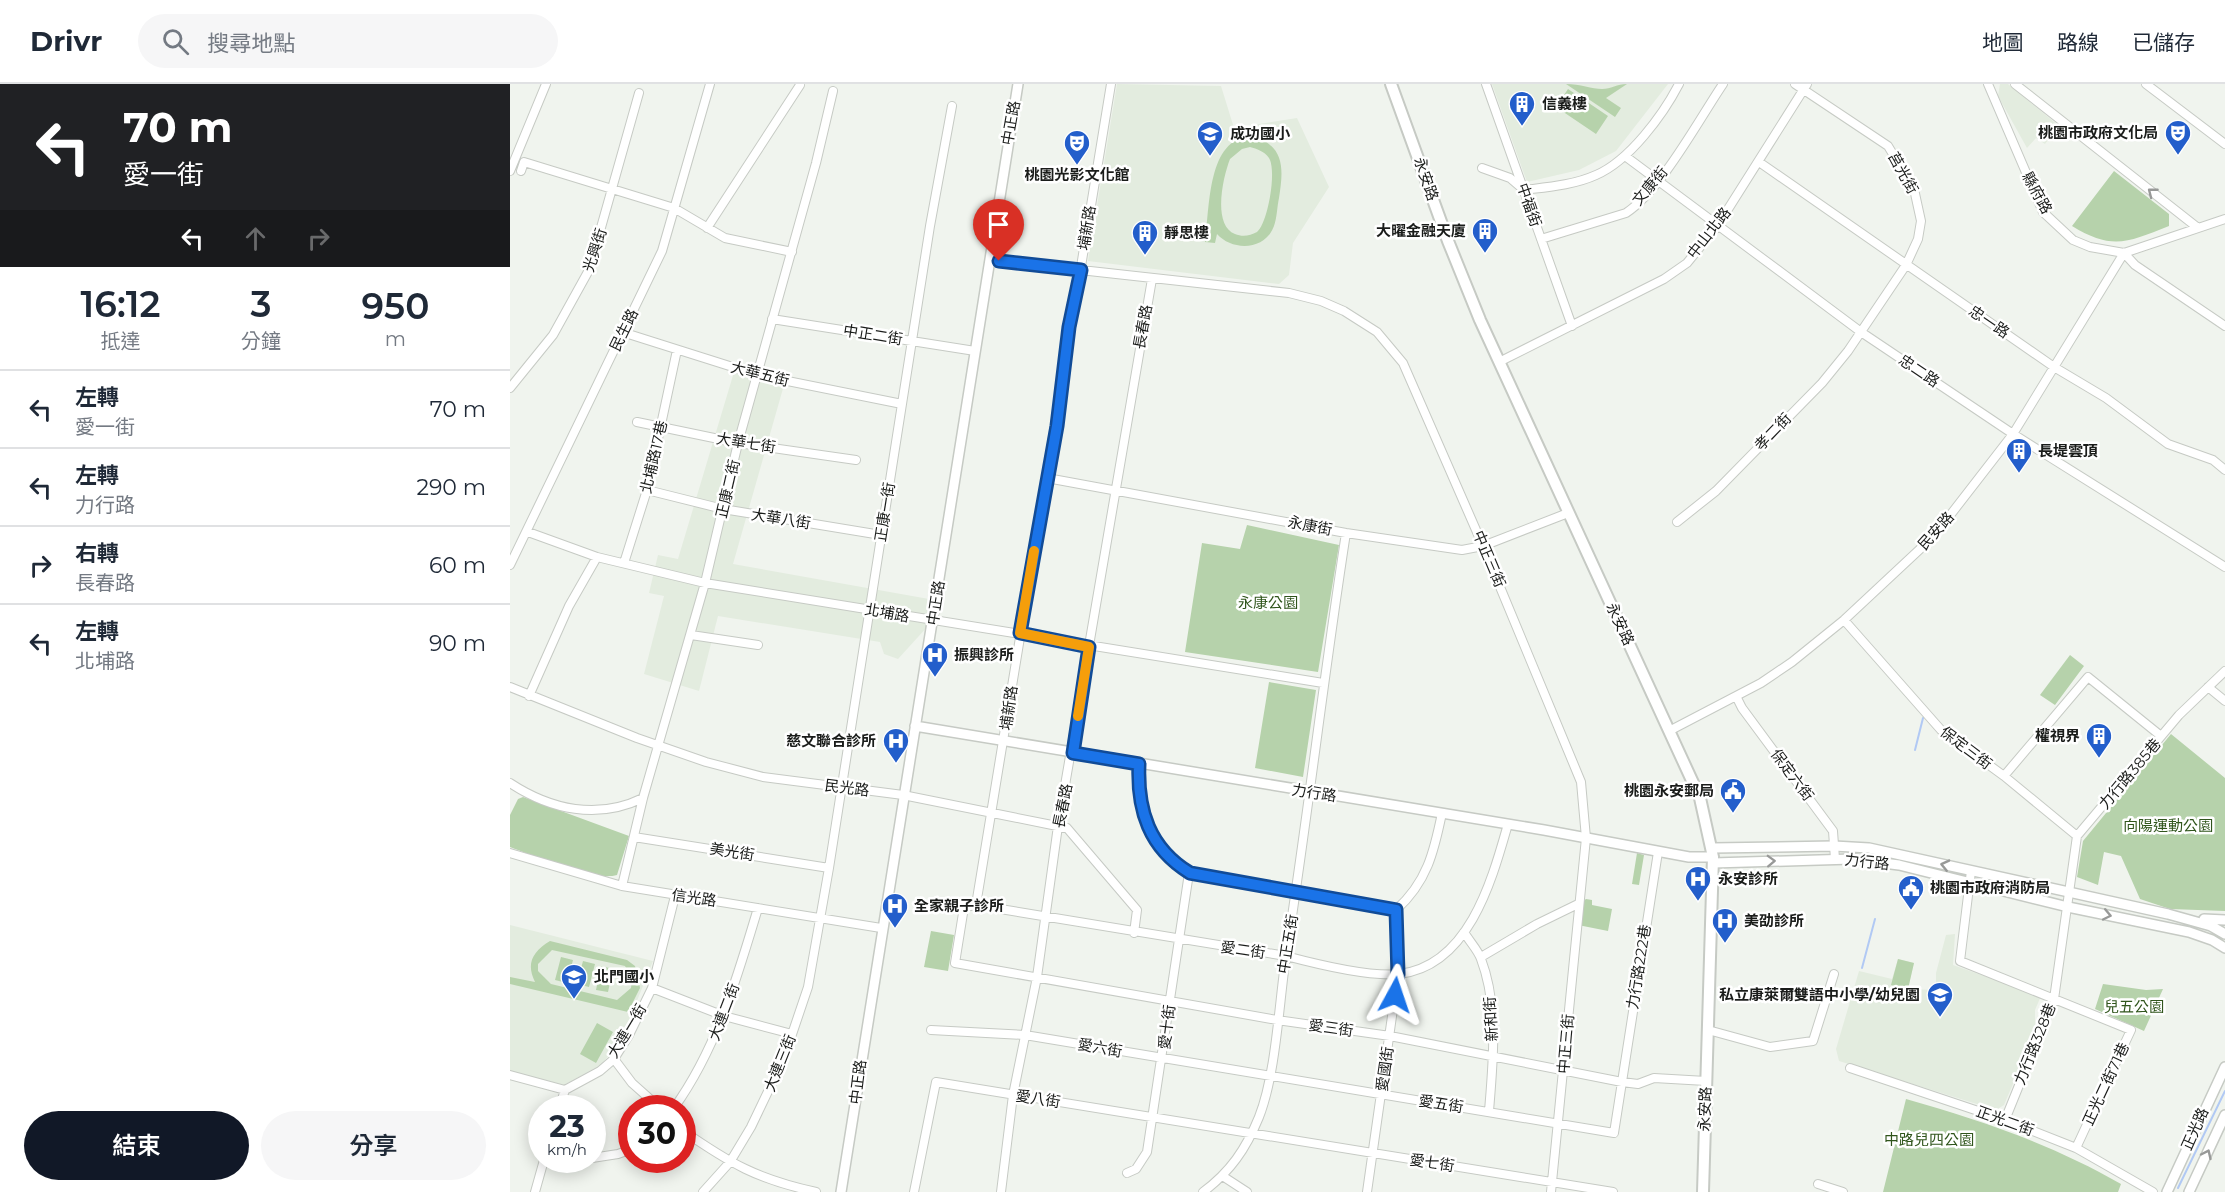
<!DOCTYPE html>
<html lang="zh-TW">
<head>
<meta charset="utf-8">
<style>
	body { margin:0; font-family:Montserrat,"Noto Sans TC",sans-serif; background:#f6f6f7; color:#1f2937; height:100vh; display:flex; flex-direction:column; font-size:22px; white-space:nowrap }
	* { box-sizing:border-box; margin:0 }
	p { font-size:20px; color:#747a83 }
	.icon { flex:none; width:33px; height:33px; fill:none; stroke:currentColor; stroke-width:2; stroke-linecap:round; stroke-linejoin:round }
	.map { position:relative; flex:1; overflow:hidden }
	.drawer { display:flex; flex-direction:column; background:#fff; width:510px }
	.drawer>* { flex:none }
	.guide { background:#202124; color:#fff; overflow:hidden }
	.speed { position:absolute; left:18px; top:1011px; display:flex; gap:12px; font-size:30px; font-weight:700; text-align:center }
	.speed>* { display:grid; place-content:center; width:78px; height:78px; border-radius:50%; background:#fff; box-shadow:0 3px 15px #0003; line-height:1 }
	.speed small { font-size:15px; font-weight:400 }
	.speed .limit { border:9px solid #d22; background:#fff; color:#111 }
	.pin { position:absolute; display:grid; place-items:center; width:51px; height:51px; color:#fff; margin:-62px -26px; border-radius:50% 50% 50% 0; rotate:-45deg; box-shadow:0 0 6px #0007 }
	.pin .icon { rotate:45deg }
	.me { position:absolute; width:66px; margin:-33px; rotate:5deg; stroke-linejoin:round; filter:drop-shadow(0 0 4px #0008) }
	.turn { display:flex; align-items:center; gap:21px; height:126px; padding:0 24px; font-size:27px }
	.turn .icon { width:78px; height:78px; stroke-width:2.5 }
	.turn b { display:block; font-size:42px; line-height:51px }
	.lanes { display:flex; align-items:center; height:57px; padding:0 24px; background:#0003; justify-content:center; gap:30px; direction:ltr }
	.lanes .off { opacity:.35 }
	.eta { display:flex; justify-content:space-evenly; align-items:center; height:102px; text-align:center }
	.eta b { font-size:36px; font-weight:600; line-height:42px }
	.action { display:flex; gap:12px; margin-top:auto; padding:12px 24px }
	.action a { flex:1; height:69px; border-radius:36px; background:#111827; color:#fff; font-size:24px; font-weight:600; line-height:69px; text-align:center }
	.action a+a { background:#f6f6f7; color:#1f2937 }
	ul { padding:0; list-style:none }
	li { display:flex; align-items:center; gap:18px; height:78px; padding:0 24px; border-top:2px solid #e0e1e3 }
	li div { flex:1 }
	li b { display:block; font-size:22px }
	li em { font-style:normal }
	header { display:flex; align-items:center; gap:36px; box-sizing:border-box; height:84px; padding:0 30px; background:#fff; border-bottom:2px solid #e0e1e3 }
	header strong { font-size:28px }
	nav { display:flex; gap:33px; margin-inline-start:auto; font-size:21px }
	.search { width:420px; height:54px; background:#f6f6f7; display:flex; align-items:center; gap:15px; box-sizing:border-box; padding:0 21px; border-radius:33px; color:#747a83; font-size:22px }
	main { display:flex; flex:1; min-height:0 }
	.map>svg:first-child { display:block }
	.built { fill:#e3ecdf }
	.green { fill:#b6d2ab; fill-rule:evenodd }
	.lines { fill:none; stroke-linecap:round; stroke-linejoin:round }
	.stream { stroke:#b1c9f4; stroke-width:2 }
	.minor-casing { stroke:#c6cac4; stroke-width:10 }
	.tertiary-casing { stroke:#c6cac4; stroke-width:12 }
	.secondary-casing { stroke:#c6cac4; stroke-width:14 }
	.minor { stroke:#fff; stroke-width:8 }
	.tertiary { stroke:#fff; stroke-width:9 }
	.secondary { stroke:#fff; stroke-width:10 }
	.oneway { stroke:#989998 }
	.route-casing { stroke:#114b97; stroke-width:15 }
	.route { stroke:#1a73e8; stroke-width:10 }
	.slow { stroke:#f59e0b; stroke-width:10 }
	.labels { text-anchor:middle; stroke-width:5; stroke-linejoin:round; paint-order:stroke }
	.poi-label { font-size:15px; font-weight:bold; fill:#1a1c1a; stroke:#fff; text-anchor:start }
	.street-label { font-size:15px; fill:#1a1c1a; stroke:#fff }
	.park-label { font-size:15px; fill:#30551c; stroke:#fff }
</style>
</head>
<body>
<header>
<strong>Drivr</strong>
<div class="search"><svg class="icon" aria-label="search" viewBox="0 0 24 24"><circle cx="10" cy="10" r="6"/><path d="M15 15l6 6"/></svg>搜尋地點</div>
<nav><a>地圖</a><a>路線</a><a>已儲存</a></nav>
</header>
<main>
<section class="drawer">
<div class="guide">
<div class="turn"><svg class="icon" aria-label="left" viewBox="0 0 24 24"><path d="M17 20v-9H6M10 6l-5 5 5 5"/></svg><div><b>70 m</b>愛一街</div></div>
<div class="lanes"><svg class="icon" aria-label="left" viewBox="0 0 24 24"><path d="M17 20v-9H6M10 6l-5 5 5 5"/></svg><svg class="icon off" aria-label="ahead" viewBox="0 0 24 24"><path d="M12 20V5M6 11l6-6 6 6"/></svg><svg class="icon off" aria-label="right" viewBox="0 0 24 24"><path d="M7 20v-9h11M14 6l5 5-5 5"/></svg></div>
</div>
<div class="eta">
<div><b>16:12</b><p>抵達</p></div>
<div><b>3</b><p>分鐘</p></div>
<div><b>950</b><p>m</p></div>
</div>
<ul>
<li><svg class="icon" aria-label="left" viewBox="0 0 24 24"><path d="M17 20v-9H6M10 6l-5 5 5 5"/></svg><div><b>左轉</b><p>愛一街</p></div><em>70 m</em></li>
<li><svg class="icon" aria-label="left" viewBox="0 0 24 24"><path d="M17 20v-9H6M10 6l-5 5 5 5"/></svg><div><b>左轉</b><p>力行路</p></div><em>290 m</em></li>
<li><svg class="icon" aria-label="right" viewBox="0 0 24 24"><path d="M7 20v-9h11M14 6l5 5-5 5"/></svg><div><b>右轉</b><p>長春路</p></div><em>60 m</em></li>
<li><svg class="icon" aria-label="left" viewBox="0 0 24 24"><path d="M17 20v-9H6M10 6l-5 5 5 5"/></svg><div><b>左轉</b><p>北埔路</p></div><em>90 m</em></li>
</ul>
<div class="action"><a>結束</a><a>分享</a></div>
</section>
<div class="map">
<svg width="1715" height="1108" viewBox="0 0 1715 1108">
	<rect width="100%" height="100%" fill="#f0f4ee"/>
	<path class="built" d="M607,0L711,2L724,44L787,34L819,103L783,159L779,191L769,200L578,177Z
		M982,0H1158L1106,67L1069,86L1017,98Z
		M1490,0H1498L1549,42L1535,60L1526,54L1517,64L1488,12Z
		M224,288L274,301L223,480L419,515L418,542L388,575L374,570L370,558L208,532L189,607L134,590L154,512L139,509L148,471L168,475Z
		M0,841L143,877L112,954L92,980L54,1001L0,987Z
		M1445,850L1443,881L1531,912L1525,926V942L1505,995L1494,1021L1486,1026L1329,977L1326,965L1349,887L1382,895L1388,875L1404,879L1398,905L1426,906V889L1436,851Z"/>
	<path class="green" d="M1056,0C1070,0 1082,5 1092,5C1101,5 1107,0 1117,0L1096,14L1111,24L1105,33Z
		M1058,5L1098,32L1086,50L1046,23Z
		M746,53C776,64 773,88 769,114C767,123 767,134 764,142C755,167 722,167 707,150L705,159L695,158C700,123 697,48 746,53ZM740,63C747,65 754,67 759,74C767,86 758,139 747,148C740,152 732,153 725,150C702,141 713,93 720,75L732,65Z
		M1604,87L1659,130V142C1618,158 1603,167 1562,142Z
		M737,441L829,461L808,588L675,568L692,459L730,465Z
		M1560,571L1574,582L1545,621L1530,611Z
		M759,598L806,606L793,693L745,684Z
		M1661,650L1715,694V827L1660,825L1630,815L1611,772L1594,768L1588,801L1567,793L1573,757Z
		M13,713L119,752L107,791C82,798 25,772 0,763V731L8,715Z
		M1127,769L1134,771L1129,801L1122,800Z
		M1076,815L1082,816V821L1102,825L1098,847L1068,841L1071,819Z
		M421,847L444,851L438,887L414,883Z
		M40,857L117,876L125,882L130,904L118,928L0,900V893L25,898C16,880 22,868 40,857ZM42,866L115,882L122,896L121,904L107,916L41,900L28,887V880Z
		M51,873L63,876L57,899L45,896Z
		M1388,875L1404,879L1398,905L1381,901Z
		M73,877L85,880L79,903L67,900Z
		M91,882L103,885L98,908L86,906Z
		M1593,900L1636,906L1653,905L1634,947L1585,925Z
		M87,939L103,948L86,979L70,970Z
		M1396,1015C1471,1036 1543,1061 1611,1100L1608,1108H1373Z"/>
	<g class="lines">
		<path class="stream" d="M1405,666L1413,634
			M1352,884L1365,835
			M1668,1104L1715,1007"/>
		<g class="minor-casing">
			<path id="minor" d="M976,0L1062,242
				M1478,0L1533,128L1563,156L1580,163L1614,169L1715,135
				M1505,0L1688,144
				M1636,0L1715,60
				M1115,72L1351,248L1503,350L1715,483
				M1249,78L1544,283L1596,314L1658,360L1703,376L1715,386
				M972,84L1000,94L1014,106C1038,103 1064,101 1086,91C1119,77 1153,31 1169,0
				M0,87L36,0
				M11,87L14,78L164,124L215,154L282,168
				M197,144L290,1
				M1031,155L1116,129C1152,105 1188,37 1213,0
				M1614,169L1625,181L1715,242
				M480,176L779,209L811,217L834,227L867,248L893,279L973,462L1071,698L1076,754L1041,1108
				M262,235L465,267
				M112,248L248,291L392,320
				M989,278L1154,195L1177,179L1208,141L1297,0
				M0,304L43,251L79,186L129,9
				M127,338L228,359L346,376
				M537,394L836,449L952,466L973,462L1058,429
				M137,406L213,425L371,451
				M1167,438L1206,407L1312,299L1338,267L1396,181L1408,155L1411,137L1404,105L1378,62L1285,0
				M18,448L87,473L195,499L813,599
				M114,479L137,406L167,266
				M0,481L152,167L200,0
				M1334,536L1431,646L1494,692L1567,752
				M181,551L248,561
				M0,603L127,654L196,678L253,693L393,711L557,744L627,826L624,849
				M1698,603L1715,617
				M19,612L59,522L87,473
				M1226,612L1232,624L1323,747L1325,775
				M1159,647L1251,599L1282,578L1334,536L1424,452L1503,350L1614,169
				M629,680C627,726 639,764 679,789L886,826C917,798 924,768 932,729
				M1494,692L1578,593L1651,652
				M0,699C41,726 88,736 133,714
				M998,740C982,796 959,882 889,890C859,893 806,880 776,872L466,821L454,823L445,879L767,936L880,952L1112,998L1128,1000L1144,994L1196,997
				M124,753L319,784
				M0,769L112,802L371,844
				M1461,787L1450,877L1621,946L1566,1064
				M112,802L133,714L195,499L228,359L306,79L323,7
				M466,821L601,0
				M954,848C959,857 968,866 971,875C989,922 983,978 979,1027
				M971,873L1027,840L1068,820
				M142,904L214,932L282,950
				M421,946L515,951L1104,1049L1148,768
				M1198,946L1260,963L1303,957L1324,890
				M104,975L122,999L150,1024
				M1340,984L1495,1036L1566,1064L1643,1108
				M0,991L55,1006L90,987L104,975L119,951L142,904L165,812
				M49,1024L55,1006
				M164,1024C207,964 227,894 248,824
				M1495,1036L1544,915L1567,752L1669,631L1715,587
				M172,1046C221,1080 247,1095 306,1108
				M82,1074L108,1070L122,1065
				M617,1089L626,1085L637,1068L679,789
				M714,1093L737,1108
				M1308,1100L1333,1108
				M25,1108L34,1076
				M193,1108L220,1078L241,1043L274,974L298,903L319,784L420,142L442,22
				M404,1108L426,998L1103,1108
				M491,1108L503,1011L527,893L548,742L642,195
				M693,1108C720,1088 736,1065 749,1033C766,990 769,919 776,872C798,731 814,590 836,449
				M857,1108L888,890L886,826"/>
		</g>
		<g class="tertiary-casing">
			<path id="tertiary" d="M405,642L1034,746L1179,773H1203
				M1203,764L1324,762L1359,764L1658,830L1701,842L1715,850
				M1203,779L1342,775L1389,781L1558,823L1679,848L1702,856L1715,864
				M1694,835L1715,836
				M331,1108L508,0
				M1657,1108L1715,983
				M1679,1108L1715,1031"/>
		</g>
		<g class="secondary-casing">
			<path id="secondary" d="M881,0L938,157L970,236L1190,714L1203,773L1193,1108"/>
		</g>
		<use href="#minor" class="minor"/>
		<use href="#tertiary" class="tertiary"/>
		<use href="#secondary" class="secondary"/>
	</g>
	<defs><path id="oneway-chevron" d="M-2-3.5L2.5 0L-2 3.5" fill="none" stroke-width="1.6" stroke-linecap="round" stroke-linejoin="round" transform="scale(1.5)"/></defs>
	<g class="oneway">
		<use href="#oneway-chevron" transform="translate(1642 108) rotate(-142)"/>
		<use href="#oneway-chevron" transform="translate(1261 777) rotate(-2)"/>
		<use href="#oneway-chevron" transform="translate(1435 781) rotate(-167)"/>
		<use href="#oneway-chevron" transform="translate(1597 831) rotate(12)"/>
		<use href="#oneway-chevron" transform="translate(1697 1070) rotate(-65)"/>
	</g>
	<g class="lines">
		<g class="route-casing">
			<path id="route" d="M489,177L571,186L559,243L547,342L510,549L579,563L563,669L629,680C627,726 639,764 680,789L886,826L888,890L885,911"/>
		</g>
		<use href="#route" class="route"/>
		<path class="slow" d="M524,467L510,549L579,563L568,632"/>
	</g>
	<defs>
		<g id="building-pin" transform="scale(1.35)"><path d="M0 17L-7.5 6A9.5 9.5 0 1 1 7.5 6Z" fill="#235ecb" stroke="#fff"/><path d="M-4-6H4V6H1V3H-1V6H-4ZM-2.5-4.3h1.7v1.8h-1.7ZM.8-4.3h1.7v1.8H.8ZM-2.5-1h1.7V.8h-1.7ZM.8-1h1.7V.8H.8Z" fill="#fff"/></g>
		<g id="theatre-pin" transform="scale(1.35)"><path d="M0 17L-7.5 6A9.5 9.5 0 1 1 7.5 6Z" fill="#235ecb" stroke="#fff"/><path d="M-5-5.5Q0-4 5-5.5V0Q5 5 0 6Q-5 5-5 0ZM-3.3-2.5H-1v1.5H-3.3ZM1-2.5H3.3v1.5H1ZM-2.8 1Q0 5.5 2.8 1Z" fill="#fff"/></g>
		<g id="school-pin" transform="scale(1.35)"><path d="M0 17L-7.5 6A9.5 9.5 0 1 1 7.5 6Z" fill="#235ecb" stroke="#fff"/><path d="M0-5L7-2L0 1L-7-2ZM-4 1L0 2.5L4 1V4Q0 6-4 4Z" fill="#fff"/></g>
		<g id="hospital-pin" transform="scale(1.35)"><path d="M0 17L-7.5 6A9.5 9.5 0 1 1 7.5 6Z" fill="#235ecb" stroke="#fff"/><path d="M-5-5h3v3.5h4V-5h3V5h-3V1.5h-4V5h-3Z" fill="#fff"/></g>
		<g id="civic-pin" transform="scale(1.35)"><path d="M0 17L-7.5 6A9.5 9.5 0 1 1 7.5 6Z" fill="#235ecb" stroke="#fff"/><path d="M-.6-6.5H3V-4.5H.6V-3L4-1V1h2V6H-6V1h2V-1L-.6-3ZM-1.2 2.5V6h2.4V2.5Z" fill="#fff"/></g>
	</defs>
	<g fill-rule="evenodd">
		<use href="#building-pin" x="1012" y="20"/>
		<use href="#theatre-pin" x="1668" y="49"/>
		<use href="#school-pin" x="700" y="50"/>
		<use href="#theatre-pin" x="567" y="59"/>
		<use href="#building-pin" x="975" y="147"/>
		<use href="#building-pin" x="635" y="149"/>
		<use href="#building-pin" x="1509" y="367"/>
		<use href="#hospital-pin" x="425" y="571"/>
		<use href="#building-pin" x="1589" y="652"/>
		<use href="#hospital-pin" x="386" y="657"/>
		<use href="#civic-pin" x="1223" y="707"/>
		<use href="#hospital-pin" x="1188" y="795"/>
		<use href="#civic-pin" x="1401" y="804"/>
		<use href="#hospital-pin" x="385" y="822"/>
		<use href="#hospital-pin" x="1215" y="837"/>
		<use href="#school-pin" x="64" y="893"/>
		<use href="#school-pin" x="1430" y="911"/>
	</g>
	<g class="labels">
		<g class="poi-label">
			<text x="1032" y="25">信義樓</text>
			<text x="1648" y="54" text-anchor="end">桃園市政府文化局</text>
			<text x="720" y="55">成功國小</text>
			<text x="567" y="96" text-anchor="middle">桃園光影文化館</text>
			<text x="956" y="152" text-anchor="end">大曜金融天廈</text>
			<text x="654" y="154">靜思樓</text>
			<text x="1528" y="372">長堤雲頂</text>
			<text x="444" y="576">振興診所</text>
			<text x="1570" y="657" text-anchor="end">權視界</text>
			<text x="366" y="662" text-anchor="end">慈文聯合診所</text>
			<text x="1204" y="712" text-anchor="end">桃園永安郵局</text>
			<text x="1208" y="800">永安診所</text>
			<text x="1420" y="809">桃園市政府消防局</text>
			<text x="404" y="827">全家親子診所</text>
			<text x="1234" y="842">美劭診所</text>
			<text x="84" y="898">北門國小</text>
			<text x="1410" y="916" text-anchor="end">私立康萊爾雙語中小學/幼兒園</text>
		</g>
		<g class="street-label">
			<text transform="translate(501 39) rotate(-80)" y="5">中正路</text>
			<text transform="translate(1393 89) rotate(61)" y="5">莒光街</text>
			<text transform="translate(916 95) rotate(71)" y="5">永安路</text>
			<text transform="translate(1140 102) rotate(-50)" y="5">文康街</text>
			<text transform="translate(1527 109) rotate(61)" y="5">縣府路</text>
			<text transform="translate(1019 121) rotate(71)" y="5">中福街</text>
			<text transform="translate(577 144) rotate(-81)" y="5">埔新路</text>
			<text transform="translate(1199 149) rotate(-52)" y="5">中山北路</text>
			<text transform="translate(85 166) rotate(-72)" y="5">光興街</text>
			<text transform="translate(1479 238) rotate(34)" y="5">忠一路</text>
			<text transform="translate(633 243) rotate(-80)" y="5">長春路</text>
			<text transform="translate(114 246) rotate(-64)" y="5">民生路</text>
			<text transform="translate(363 251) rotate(9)" y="5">中正二街</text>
			<text transform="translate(1409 287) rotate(34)" y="5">忠二路</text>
			<text transform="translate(250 290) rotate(14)" y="5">大華五街</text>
			<text transform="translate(1263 348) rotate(-46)" y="5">孝二街</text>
			<text transform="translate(236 359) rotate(9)" y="5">大華七街</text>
			<text transform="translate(144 373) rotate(-77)" y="5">北埔路17巷</text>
			<text transform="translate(218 405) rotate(-77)" y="5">正康二街</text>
			<text transform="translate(375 428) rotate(-81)" y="5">正康一街</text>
			<text transform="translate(271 435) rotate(9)" y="5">大華八街</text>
			<text transform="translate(800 442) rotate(11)" y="5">永康街</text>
			<text transform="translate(1426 447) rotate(-48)" y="5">民安路</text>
			<text transform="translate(979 475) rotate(67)" y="5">中正三街</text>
			<text transform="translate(426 519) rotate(-81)" y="5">中正路</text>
			<text transform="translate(377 529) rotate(10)" y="5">北埔路</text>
			<text transform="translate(1110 540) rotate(65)" y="5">永安路</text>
			<text transform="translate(499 624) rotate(-82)" y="5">埔新路</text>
			<text transform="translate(1456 664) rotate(37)" y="5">保定三街</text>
			<text transform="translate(1620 690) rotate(-50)" y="5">力行路385巷</text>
			<text transform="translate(1282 691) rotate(53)" y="5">保定六街</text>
			<text transform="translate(337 704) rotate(7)" y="5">民光路</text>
			<text transform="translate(804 709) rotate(9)" y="5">力行路</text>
			<text transform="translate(553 722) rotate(-79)" y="5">長春路</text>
			<text transform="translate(222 768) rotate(9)" y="5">美光街</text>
			<text transform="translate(1357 778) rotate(6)" y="5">力行路</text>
			<text transform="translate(184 814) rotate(8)" y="5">信光路</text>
			<text transform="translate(778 860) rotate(-81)" y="5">中正五街</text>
			<text transform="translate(733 866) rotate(8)" y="5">愛二街</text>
			<text transform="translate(1129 883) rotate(-81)" y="5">力行路222巷</text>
			<text transform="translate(214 928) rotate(-69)" y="5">大連二街</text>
			<text transform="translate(981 935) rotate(-93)" y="5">新和街</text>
			<text transform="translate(657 943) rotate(-83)" y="5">愛十街</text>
			<text transform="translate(821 944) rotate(8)" y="5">愛三街</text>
			<text transform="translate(117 947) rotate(-59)" y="5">大連一街</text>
			<text transform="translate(1056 960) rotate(-85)" y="5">中正三街</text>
			<text transform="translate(1525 960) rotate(-68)" y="5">力行路328巷</text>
			<text transform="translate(590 964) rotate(10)" y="5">愛六街</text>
			<text transform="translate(270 979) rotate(-68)" y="5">大連三街</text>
			<text transform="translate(875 985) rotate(-82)" y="5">愛國街</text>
			<text transform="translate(348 998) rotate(-83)" y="5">中正路</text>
			<text transform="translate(1596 1000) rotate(-65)" y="5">正光二街71巷</text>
			<text transform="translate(528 1015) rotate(9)" y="5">愛八街</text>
			<text transform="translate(931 1020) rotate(9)" y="5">愛五街</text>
			<text transform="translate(1195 1025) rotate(-88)" y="5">永安路</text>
			<text transform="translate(1495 1037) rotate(20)" y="5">正光二街</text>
			<text transform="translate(1685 1045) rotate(-66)" y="5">正光路</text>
			<text transform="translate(922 1079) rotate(9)" y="5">愛七街</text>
		</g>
		<g class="park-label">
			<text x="758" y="524">永康公園</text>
			<text x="1658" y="747">向陽運動公園</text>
			<text x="1624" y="928">兒五公園</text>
			<text x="1419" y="1061">中路兒四公園</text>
		</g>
	</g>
</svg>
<div class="speed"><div>23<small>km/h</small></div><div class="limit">30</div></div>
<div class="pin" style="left:489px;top:177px;background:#d93025"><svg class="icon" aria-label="arrive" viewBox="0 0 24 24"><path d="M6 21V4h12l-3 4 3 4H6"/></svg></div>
<svg class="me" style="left:885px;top:911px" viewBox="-20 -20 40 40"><path d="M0-17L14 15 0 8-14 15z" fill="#1a73e8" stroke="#fff" stroke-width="4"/></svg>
</div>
</main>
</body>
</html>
